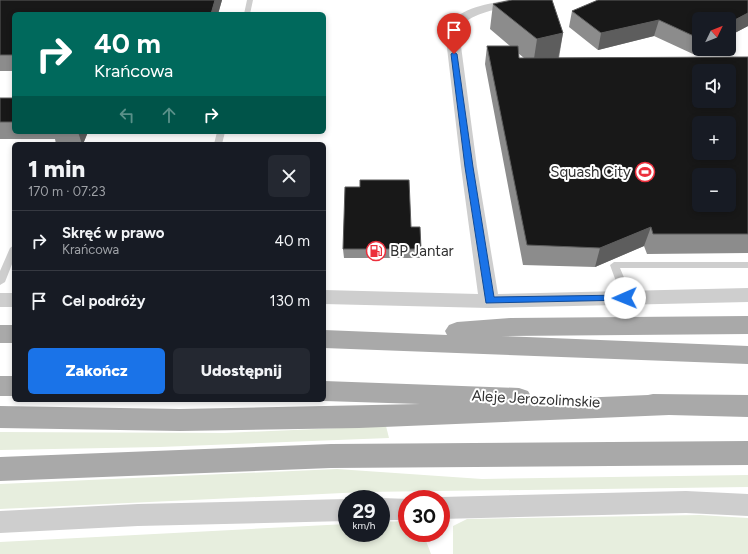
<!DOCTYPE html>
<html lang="pl">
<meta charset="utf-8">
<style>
:root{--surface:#171b24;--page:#242831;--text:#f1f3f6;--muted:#9ea1a6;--line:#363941;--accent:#1a73e8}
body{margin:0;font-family:Figtree,sans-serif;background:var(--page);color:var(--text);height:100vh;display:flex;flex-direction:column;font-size:15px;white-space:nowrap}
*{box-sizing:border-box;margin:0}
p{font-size:13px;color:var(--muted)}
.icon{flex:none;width:22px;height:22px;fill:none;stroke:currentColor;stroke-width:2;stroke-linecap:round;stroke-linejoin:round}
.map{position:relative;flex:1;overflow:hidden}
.details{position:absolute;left:12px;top:142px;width:314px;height:260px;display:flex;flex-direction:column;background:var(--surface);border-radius:6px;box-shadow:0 2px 6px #0003}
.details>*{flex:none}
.hud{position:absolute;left:12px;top:12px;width:314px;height:122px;border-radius:6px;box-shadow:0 2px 6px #0003;background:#00695c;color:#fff;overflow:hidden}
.needle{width:26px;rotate:47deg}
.buttons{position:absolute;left:692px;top:12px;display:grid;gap:8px}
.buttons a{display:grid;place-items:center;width:44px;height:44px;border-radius:6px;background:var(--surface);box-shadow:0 2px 6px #0003;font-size:20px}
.speed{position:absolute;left:338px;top:490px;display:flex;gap:8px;font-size:20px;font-weight:700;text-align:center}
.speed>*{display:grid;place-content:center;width:52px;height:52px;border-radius:50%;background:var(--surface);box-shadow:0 2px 6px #0003;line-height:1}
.speed small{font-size:10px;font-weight:400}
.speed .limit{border:6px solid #d22;background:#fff;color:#111}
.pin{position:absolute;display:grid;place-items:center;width:34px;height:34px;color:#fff;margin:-41px -17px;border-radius:50% 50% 50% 0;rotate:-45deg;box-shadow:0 0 4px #0007}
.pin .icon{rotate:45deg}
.me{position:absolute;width:44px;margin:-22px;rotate:269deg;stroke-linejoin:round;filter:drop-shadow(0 0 3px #0008)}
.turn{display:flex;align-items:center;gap:14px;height:84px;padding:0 16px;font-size:18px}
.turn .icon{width:52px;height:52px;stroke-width:2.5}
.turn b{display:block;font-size:28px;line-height:34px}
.lanes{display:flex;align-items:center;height:38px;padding:0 16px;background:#0003;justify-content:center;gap:20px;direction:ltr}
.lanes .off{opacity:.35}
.round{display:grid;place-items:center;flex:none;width:42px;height:42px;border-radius:6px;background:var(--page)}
.summary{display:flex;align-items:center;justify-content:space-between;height:68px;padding:0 16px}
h1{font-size:24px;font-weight:800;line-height:30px}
.button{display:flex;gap:8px;margin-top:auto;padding:8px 16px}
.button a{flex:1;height:46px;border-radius:6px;background:var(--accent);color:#fff;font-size:16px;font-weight:800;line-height:46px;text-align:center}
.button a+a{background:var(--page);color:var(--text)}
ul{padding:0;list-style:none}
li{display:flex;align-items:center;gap:12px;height:60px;padding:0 16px;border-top:1px solid var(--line)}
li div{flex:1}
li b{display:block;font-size:15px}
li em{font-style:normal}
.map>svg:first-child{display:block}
.green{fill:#e7eede}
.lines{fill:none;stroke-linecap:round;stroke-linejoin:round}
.lane{fill:#cecece;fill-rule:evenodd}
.street{fill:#cecece;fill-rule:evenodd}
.primary{fill:#a9a9a9;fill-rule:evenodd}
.wall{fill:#8c8c8c;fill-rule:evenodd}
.shaded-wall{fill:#5d5d5d}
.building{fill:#181818;stroke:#5d5d5d;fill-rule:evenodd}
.route{fill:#1a73e8;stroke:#114b97}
.labels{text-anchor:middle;stroke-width:4;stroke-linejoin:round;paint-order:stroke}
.poi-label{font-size:15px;fill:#313131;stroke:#fff;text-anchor:end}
.street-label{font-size:15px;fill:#313131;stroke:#fff}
</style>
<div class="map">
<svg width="748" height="554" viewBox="0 0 748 554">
<rect width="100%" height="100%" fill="#fff"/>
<path class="green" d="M 386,426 L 389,438 L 160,447 L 0,450 L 0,432 L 224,433 Z
M 337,469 L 482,479 L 748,475 L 748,487 L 364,492 L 0,509 L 0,484 Z
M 700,515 L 748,518 L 748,554 L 453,554 L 453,526 L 467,519 Z
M 407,521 L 407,533 L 423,533 L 431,554 L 0,554 L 0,542 L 347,524 L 347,533 L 381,533 L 381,522 Z"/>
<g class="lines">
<path class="lane" d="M 247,0 L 253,0 L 250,14 L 244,14 Z
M 217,132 L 225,132 L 222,144 L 214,144 Z
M 14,245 L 14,259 L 5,282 L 0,285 L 0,271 L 10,248 Z
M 614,262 L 748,262 L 748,268 L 620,268 L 628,287 L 630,298 L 625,301 L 620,298 L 618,287 L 610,265 Z"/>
<path class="street" d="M 507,0 L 531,0 L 529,3 C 509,8 467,10 459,31 L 477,167 L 498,294 L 748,288 L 748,302 L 489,308 L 324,304 L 324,290 L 478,294 L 461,167 L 445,31 C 456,8 484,5 507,0 Z
M 0,293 L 14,293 L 14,307 L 0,307 Z
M 686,491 L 748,494 L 748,516 L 686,513 L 441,519 L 441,499 L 435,499 L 441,497 Z
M 381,498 L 410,499 L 407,499 L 407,520 L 381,520 L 381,499 L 378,499 Z
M 347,499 L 347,521 L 138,526 L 0,533 L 0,511 L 138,504 Z"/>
<path class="primary" d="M 748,316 L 748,334 L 501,336 L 748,346 L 748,364 L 324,348 L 324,330 L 447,335 L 445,331 L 449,325 L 457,322 L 510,318 Z
M 0,325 L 14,325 L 14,343 L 0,343 Z
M 0,376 L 14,376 L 14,396 L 0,396 Z
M 324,381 L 519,388 L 528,391 L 532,398 L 531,400 L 648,395 L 653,394 L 748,395 L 748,417 L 669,415 L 359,428 L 180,431 L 0,428 L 0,406 L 180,409 L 420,404 L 324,401 L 321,400 L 324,400 Z
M 748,441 L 748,465 L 331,468 L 0,481 L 0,457 L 331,444 Z"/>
</g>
<path class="wall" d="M 0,0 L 222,0 L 218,14 L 14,14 L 14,71 L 0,71 Z
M 748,0 L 748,26 L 729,36 L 699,49 L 704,49 L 693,54 L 654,36 L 598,50 L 569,27 L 572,11 Z
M 493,4 L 563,33 L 559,58 L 748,57 L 748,253 L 647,254 L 644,246 L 595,267 L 523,265 L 485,64 L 487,46 L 510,46 L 490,29 ZM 518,53 L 524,58 L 519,58 Z
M 0,98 L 14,98 L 14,132 L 107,132 L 88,132 L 83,144 L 56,144 L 55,139 L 0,139 Z
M 411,227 L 421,249 L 420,258 L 344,258 L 343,249 Z"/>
<path class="shaded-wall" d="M 215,0 L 222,0 L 218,14 L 211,14 Z
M 748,13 L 748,26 L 729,36 L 729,23 Z
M 659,20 L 654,36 L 598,50 L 601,33 Z
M 563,33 L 558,59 L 533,65 L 537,39 Z
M 698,38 L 699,38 L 699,49 L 704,49 L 693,54 Z
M 78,132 L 88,132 L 83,144 L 82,144 Z
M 651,227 L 644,246 L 595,267 L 600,248 Z"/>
<path class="building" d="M 0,0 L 215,0 L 211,14 L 14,14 L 14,55 L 0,55 Z
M 512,0 L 552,0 L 563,33 L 537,39 L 493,4 Z
M 598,0 L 748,0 L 748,13 L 729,23 L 729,19 L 699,19 L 699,38 L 698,38 L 659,20 L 601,33 L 572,11 Z
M 487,46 L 518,46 L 519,58 L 748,57 L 748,234 L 653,234 L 651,227 L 600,248 L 527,245 ZM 699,71 L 729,71 L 729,101 L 699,101 ZM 699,123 L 729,123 L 729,153 L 699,153 ZM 699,175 L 729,175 L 729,205 L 699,205 Z
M 0,98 L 14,98 L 14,122 L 0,122 Z
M 360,180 L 409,180 L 411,227 L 420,227 L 421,249 L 343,249 L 345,187 L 360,187 Z"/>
<path class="route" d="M 454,52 L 457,54 L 473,167 L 494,297 L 625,295 L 629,296 L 630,298 L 629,300 L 486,303 L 465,167 L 451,54 Z"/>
<defs>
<g id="stadium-ring" transform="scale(1)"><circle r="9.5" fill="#fff" stroke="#ec2f3c" stroke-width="1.5"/><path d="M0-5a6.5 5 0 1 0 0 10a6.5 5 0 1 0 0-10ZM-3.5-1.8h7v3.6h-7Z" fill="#ec2f3c"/></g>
<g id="fuel-ring" transform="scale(1)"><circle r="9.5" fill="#fff" stroke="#ec2f3c" stroke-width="1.5"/><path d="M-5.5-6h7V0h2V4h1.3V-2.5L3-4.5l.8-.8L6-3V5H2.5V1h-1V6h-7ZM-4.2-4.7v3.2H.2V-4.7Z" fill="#ec2f3c"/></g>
</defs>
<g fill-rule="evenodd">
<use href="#stadium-ring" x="645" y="172"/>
<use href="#fuel-ring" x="376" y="251"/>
</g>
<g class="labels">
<g class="poi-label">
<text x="631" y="177">Squash City</text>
<text x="390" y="256" text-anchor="start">BP Jantar</text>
</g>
<g class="street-label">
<text transform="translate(536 399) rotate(3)" y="5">Aleje Jerozolimskie</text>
</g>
</g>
</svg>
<div class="buttons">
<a><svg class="needle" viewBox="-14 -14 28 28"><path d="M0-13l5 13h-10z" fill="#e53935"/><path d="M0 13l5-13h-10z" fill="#9ea1a6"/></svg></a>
<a><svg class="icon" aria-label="sound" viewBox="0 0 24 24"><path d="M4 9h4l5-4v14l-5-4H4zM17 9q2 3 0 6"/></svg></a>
<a>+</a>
<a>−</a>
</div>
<div class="speed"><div>29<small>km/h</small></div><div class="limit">30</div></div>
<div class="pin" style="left:454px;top:54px;background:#d93025"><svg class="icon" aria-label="arrive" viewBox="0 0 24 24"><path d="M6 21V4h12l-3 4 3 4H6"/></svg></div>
<svg class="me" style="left:625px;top:298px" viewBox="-20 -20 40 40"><circle r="19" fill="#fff"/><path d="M0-13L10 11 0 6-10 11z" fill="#1a73e8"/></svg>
<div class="hud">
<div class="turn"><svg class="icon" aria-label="right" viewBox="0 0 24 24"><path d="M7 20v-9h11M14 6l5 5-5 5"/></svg><div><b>40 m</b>Krańcowa</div></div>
<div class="lanes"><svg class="icon off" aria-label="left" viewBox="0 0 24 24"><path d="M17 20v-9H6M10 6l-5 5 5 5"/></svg><svg class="icon off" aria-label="ahead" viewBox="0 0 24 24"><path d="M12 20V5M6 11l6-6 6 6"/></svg><svg class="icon" aria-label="right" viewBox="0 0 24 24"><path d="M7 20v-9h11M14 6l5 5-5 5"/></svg></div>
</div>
<section class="details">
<div class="summary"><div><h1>1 min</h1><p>170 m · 07:23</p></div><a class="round"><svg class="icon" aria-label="close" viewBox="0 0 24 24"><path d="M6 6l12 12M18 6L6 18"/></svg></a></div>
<ul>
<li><svg class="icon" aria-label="right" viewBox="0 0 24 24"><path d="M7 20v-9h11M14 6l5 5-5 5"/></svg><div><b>Skręć w prawo</b><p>Krańcowa</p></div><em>40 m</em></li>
<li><svg class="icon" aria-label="arrive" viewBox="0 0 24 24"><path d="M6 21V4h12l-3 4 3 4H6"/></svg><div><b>Cel podróży</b></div><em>130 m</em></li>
</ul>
<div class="button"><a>Zakończ</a><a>Udostępnij</a></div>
</section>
</div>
